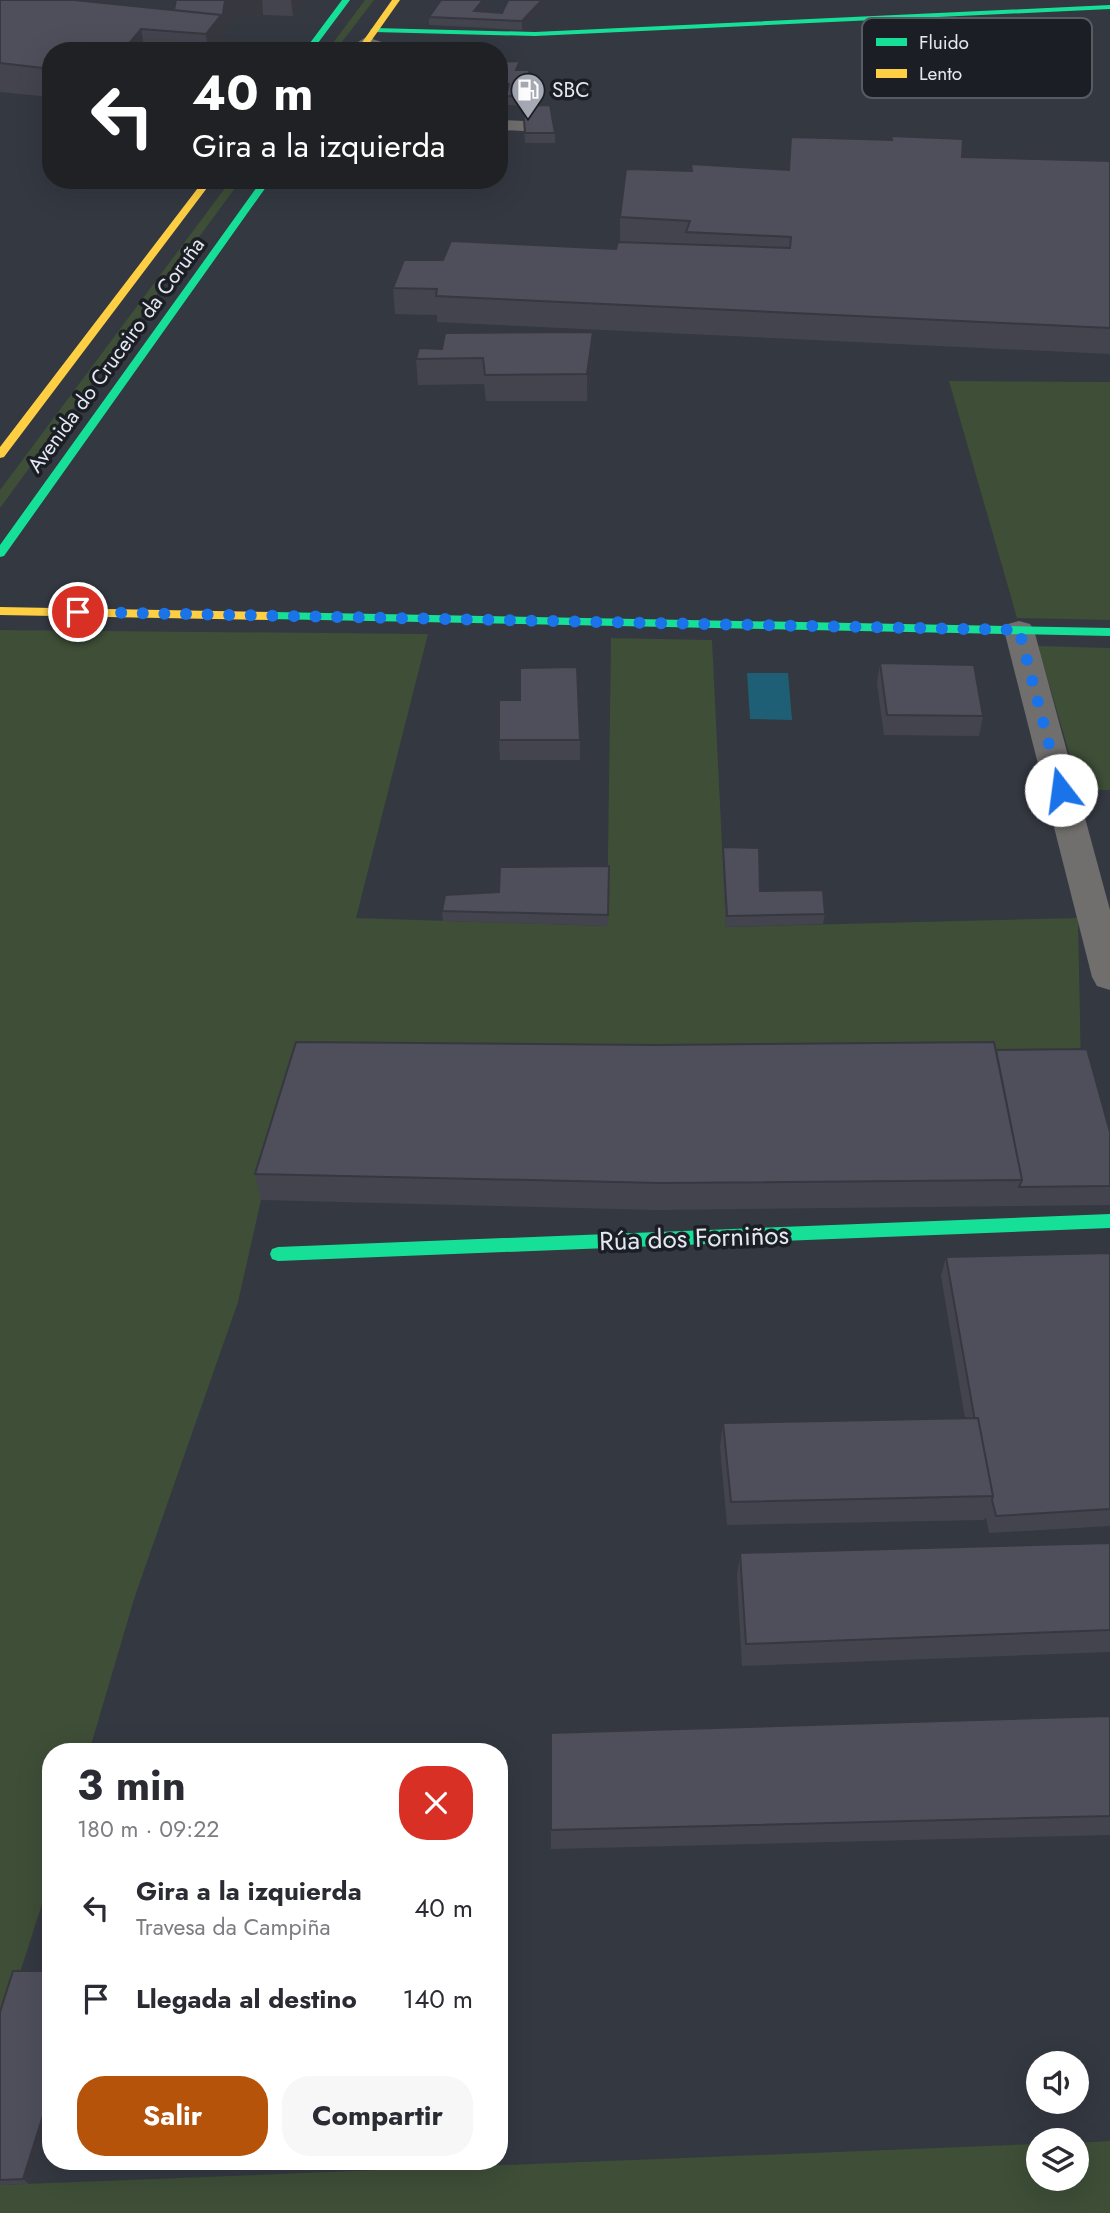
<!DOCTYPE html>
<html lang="es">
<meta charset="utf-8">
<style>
:root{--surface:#fff;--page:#f7f7f7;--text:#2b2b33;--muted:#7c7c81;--accent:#b45309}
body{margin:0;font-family:Jost,sans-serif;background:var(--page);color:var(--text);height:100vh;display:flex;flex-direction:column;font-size:26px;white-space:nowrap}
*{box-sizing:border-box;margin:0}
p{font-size:23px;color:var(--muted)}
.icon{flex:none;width:38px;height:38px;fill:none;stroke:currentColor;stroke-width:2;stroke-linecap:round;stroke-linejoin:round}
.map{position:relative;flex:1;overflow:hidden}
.sheet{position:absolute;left:42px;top:1743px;width:466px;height:427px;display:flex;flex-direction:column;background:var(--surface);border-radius:28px;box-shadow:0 7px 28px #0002}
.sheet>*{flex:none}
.top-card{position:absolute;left:42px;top:42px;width:466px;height:147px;border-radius:28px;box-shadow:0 7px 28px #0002;background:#202124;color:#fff;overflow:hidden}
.controls{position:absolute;left:1026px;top:2051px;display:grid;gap:14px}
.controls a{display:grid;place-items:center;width:63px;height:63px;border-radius:50%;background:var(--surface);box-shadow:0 7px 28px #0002;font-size:35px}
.pin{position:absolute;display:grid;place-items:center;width:60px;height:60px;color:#fff;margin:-30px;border:4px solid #fff;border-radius:50%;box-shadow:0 2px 7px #0007}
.me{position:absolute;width:77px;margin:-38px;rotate:345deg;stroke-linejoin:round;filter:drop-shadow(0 0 5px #0008)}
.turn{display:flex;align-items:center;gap:24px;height:147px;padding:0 35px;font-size:32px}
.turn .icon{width:91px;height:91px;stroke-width:2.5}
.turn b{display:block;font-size:49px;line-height:60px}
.round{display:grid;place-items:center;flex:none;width:74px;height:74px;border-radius:28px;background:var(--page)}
.headline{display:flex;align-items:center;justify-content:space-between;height:119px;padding:0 35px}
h1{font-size:42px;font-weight:700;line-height:52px}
.action{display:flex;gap:14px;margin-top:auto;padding:14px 35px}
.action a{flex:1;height:80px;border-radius:28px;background:var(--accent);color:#fff;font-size:28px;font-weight:700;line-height:80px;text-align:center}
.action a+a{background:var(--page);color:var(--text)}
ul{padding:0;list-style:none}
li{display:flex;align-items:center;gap:21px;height:91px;padding:0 35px}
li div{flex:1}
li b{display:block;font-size:26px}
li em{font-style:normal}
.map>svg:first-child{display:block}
.green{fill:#3e4e37}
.water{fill:#1e5f76}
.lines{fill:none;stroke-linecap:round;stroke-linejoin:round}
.lane{fill:#706f6e;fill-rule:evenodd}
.street{fill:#706f6e;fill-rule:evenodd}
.fast{fill:#16e098;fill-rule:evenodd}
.slow{fill:#ffcf43;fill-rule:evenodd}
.wall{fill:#44444f}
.shaded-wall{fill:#373740}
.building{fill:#4f4f5c;stroke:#373740;stroke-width:2}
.route{stroke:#1a73e8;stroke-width:12;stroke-dasharray:0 21.6}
.labels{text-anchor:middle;stroke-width:7;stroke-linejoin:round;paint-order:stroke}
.far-poi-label{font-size:21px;fill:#e3e8f2;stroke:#1b1f25;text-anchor:start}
.far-street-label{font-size:21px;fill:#e3e8f2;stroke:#1b1f25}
.street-label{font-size:26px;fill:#e3e8f2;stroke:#1b1f25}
.key{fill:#1b1f25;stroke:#575b62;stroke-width:2}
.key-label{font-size:19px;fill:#e3e8f2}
</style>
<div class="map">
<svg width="1110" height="2213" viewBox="0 0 1110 2213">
<rect width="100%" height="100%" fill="#343841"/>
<path class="green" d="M 365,0 L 374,0 L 335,51 L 327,51 Z
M 231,180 L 241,180 L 0,508 L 0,490 Z
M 949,381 L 1110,382 L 1110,620 L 1017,618 Z
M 0,630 L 428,634 L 356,918 L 607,926 L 611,638 L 712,640 L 726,927 L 1078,918 L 1081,1069 L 300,1070 L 261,1200 L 238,1302 L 135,1596 L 89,1752 L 51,1752 L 51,1876 L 0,2035 Z
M 1038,646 L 1110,648 L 1110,790 L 1080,790 Z
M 1110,2141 L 1110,2213 L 0,2213 L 0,2185 L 1038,2144 L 1038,2179 L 1076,2179 L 1076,2143 Z"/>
<path class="water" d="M 747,673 L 788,673 L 792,720 L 750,719 Z"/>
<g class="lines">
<path class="lane" d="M 366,37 L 401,48 L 403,51 C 387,51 370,52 358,42 Z
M 499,120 L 524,121 L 532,126 L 524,131 L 499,130 Z"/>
<path class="street" d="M 1019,621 L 1030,624 L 1034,630 L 1110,910 L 1110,990 L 1097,986 L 1092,977 L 1004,630 L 1008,624 Z"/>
<path class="fast" d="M 342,0 L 350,0 L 312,51 L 304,51 Z
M 1110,5 L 1110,9 L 535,36 L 374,32 L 370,30 L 374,28 L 535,32 Z
M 262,180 L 271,180 L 4,556 L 0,557 L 0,545 Z
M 273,612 L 1110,628 L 1110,636 L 269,619 L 269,613 Z
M 1110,1214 L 1110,1228 L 278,1261 L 272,1259 L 270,1254 L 272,1249 L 278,1247 Z"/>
<path class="slow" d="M 392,0 L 400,0 L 364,51 L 356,51 Z
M 204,180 L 213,180 L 4,457 L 0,458 L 0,447 Z
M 0,607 L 273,612 L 279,616 L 273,620 L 0,615 Z"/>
</g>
<path class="wall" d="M 0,0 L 174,10 L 176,0 L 308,0 L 293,16 L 263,15 L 229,19 L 225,43 L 219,51 L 51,51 L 51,97 L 0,92 Z
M 489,0 L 481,11 L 502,13 L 508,0 L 551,0 L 522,30 L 429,25 L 429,17 Z
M 499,62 L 520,70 L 529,70 L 531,105 L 555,133 L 555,143 L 525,143 L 523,106 L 506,105 L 506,93 L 499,94 Z
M 891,136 L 962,157 L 1110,161 L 1110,354 L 437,322 L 437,315 L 395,314 L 393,288 L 443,260 L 616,249 L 620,242 L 620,217 L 691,171 L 691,164 L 788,170 L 791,137 L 891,140 Z
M 593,332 L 592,358 L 587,401 L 486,401 L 484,384 L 418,385 L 416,359 L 442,349 Z
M 880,663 L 983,716 L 979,736 L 884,735 L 877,683 Z
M 520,700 L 580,740 L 580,760 L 500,760 L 499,740 Z
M 723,847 L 760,891 L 825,914 L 823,924 L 726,927 L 722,858 Z
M 609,866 L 608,926 L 443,921 L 442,911 L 499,892 Z
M 996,1050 L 1110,1132 L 1110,1205 L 658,1210 L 261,1200 L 255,1174 Z
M 1110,1253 L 1110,1526 L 989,1533 L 986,1517 L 984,1520 L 727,1525 L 720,1447 L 723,1423 L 965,1418 L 941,1276 L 946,1257 Z
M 1110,1543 L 1110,1652 L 742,1666 L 737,1576 L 740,1553 Z
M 1110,1716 L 1110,1835 L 551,1849 L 551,1830 Z
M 51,1971 L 51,2111 L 29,2184 L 0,2185 L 0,2012 Z"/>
<path class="shaded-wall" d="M 225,0 L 262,0 L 263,15 L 229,19 L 225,43 L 219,51 L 208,51 L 206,34 Z
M 291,0 L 308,0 L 293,16 Z
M 483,0 L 489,0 L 475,20 L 474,11 Z
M 542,0 L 551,0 L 522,30 L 522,21 Z
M 141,29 L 145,51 L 123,51 Z
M 593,332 L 592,358 L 587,401 L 587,374 Z
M 51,2090 L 51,2111 L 29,2184 L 23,2179 Z"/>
<path class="building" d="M 0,0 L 74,0 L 221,15 L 206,34 L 141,29 L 123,51 L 51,51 L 51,69 L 0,63 Z
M 176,0 L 225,0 L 222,20 L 221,15 L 174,10 Z
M 441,0 L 483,0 L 474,11 L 502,13 L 508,0 L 542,0 L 522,21 L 429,17 Z
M 520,61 L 516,70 L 529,70 L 530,97 L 506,96 L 509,84 L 499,84 L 499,62 Z
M 550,105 L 555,133 L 525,133 L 523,106 Z
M 891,136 L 963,139 L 962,157 L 1110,161 L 1110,328 L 436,296 L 437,289 L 393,288 L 404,260 L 443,260 L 451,241 L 616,249 L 618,242 L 790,248 L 791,237 L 686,232 L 690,221 L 620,217 L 626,169 L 692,171 L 691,164 L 789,170 L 791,137 L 892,140 Z
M 593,332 L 587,374 L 485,375 L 483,358 L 416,359 L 419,348 L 442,349 L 445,333 Z
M 880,663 L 974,665 L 983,716 L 887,715 Z
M 577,667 L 580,740 L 499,740 L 499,700 L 520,700 L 520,668 Z
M 723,847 L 759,848 L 760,891 L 823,890 L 825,914 L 727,916 Z
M 609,866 L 608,915 L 442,911 L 445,895 L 499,892 L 500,867 Z
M 296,1042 L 656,1045 L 994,1042 L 1022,1180 L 660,1183 L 255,1174 Z
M 1087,1049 L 1110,1132 L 1110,1186 L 1019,1187 L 1022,1180 L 996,1050 Z
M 1110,1253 L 1110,1509 L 996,1516 L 992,1500 L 993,1496 L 978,1418 L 974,1418 L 974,1415 L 946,1257 Z
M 978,1418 L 993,1496 L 731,1502 L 723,1423 Z
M 1110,1543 L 1110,1630 L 746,1644 L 740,1553 Z
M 1110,1716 L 1110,1816 L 551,1830 L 551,1733 Z
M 13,1971 L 51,1971 L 51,2090 L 23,2179 L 0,2180 L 0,2012 Z"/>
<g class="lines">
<path class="route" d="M 78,612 L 1019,630 L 1061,790"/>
</g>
<defs>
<g id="fuel-pin" transform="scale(1.75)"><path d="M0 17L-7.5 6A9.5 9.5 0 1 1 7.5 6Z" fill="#a6aab4" stroke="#1b1f25"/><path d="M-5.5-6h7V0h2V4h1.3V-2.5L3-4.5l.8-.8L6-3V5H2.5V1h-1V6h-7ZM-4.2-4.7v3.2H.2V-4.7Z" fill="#fff"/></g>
</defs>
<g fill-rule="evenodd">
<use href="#fuel-pin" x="528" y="90"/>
</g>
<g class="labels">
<g class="far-poi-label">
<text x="552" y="97">SBC</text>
</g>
<g class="far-street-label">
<text transform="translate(116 355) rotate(-54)" y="7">Avenida do Cruceiro da Coruña</text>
</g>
<g class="street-label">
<text transform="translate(694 1238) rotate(-2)" y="9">Rúa dos Forniños</text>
</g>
</g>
<rect x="862" y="18" width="230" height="80" rx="10" class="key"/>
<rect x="876" y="38" width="31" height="8" fill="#16e098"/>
<rect x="876" y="69" width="31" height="9" fill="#ffcf43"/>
<g class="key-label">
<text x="919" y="49">Fluido</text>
<text x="919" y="80">Lento</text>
</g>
</svg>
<div class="controls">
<a><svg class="icon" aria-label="sound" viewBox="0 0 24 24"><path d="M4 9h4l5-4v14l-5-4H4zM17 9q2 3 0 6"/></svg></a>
<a><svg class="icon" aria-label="layers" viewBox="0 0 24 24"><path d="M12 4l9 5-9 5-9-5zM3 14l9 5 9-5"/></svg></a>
</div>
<div class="pin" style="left:78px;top:612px;background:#d93025"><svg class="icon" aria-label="arrive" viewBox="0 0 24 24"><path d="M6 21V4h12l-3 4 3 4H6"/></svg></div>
<svg class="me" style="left:1061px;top:790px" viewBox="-20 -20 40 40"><circle r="19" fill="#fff"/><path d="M0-13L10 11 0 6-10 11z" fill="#1a73e8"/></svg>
<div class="top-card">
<div class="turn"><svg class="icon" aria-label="left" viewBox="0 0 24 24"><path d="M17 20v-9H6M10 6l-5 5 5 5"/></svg><div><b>40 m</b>Gira a la izquierda</div></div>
</div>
<section class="sheet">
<div class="headline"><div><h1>3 min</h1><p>180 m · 09:22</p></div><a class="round" style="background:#d93025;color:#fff"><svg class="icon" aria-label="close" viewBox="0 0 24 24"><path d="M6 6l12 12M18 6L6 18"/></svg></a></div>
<ul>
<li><svg class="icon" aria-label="left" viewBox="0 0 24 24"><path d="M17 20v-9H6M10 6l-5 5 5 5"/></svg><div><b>Gira a la izquierda</b><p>Travesa da Campiña</p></div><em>40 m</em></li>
<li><svg class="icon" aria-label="arrive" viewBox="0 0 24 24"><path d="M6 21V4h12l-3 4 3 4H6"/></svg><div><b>Llegada al destino</b></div><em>140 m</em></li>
</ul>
<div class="action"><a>Salir</a><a>Compartir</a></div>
</section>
</div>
